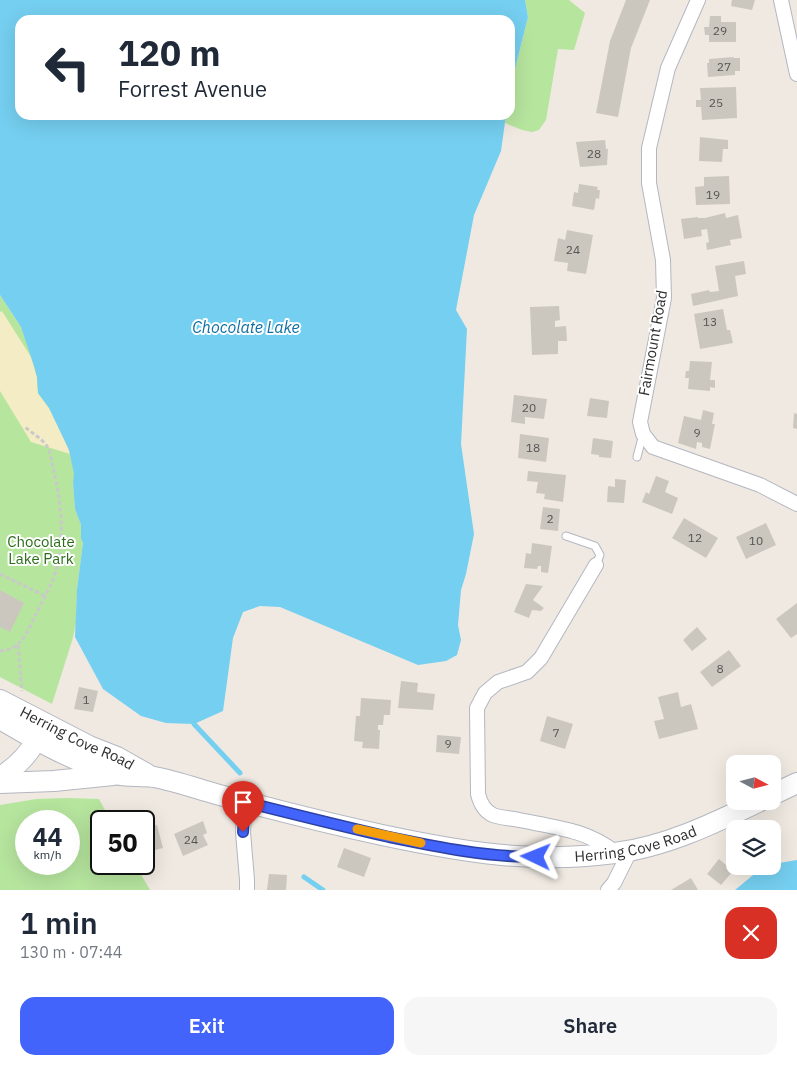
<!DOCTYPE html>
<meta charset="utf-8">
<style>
:root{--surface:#fff;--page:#f6f6f7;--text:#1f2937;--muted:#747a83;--accent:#4264fb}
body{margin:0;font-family:"IBM Plex Sans",sans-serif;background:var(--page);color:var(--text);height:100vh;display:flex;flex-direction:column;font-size:19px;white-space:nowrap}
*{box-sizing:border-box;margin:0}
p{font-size:16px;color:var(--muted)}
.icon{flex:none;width:28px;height:28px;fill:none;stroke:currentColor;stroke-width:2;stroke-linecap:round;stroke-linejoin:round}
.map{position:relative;height:890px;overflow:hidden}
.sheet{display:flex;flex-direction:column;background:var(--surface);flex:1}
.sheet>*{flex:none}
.hud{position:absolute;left:15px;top:15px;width:500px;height:105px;border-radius:15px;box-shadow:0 5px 20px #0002;background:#fff;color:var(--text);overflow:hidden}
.needle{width:32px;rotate:97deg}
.tools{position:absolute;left:726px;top:755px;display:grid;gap:10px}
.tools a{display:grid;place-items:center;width:55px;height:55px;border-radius:10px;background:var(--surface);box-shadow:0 5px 20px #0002;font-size:25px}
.speed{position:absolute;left:15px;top:810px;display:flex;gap:10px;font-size:25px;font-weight:700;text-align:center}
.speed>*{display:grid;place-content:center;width:65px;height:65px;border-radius:50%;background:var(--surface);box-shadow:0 5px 20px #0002;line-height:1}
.speed small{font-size:12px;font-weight:400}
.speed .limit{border:2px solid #111;border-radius:8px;background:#fff;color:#111}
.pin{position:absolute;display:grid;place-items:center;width:42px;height:42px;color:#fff;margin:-51px -21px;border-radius:50% 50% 50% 0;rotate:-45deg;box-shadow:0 0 5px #0007}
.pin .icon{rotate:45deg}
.me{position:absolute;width:55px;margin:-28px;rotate:272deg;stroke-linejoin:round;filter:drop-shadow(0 0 4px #0008)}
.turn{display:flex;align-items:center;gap:18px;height:105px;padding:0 20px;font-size:22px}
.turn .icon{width:65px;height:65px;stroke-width:2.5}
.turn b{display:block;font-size:35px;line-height:42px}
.round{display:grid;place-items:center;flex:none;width:52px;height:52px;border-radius:15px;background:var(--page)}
.head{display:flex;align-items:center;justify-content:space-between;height:85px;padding:0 20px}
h1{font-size:30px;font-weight:600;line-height:38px}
.button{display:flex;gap:10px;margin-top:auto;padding:10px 20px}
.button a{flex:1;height:58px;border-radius:15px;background:var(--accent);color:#fff;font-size:20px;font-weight:600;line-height:58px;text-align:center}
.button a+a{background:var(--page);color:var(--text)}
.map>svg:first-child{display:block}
.green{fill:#b6e59e;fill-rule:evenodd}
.sand{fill:#f3ecc5}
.water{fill:#75cff0}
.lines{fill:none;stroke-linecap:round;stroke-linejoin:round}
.stream{stroke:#75cff0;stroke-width:5}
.building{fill:#cbc7bf}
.service-casing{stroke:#b4b7c1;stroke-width:9}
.minor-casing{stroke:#b4b7c1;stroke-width:16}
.secondary-casing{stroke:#b4b7c1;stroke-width:22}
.path{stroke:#c9c9c9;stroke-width:3;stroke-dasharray:4 2.5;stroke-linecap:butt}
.service{stroke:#fff;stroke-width:7}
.minor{stroke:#fff;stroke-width:14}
.secondary{stroke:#fff;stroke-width:20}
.route-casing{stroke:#2b41a3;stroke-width:12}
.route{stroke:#4264fb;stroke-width:9}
.slow{stroke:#f59e0b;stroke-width:9}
.labels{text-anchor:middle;stroke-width:4;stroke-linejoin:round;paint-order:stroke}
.number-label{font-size:12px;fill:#555452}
.street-label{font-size:15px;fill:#2e2e2e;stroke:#fff}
.park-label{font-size:15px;fill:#2c6e1b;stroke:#fff}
.water-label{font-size:16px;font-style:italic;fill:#0d6fa3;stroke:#fff}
</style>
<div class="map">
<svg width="797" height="890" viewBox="0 0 797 890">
<rect width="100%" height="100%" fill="#efe9e1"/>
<path class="green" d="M 525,0 L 569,0 L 585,13 L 574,50 L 558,49 L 546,120 L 539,130 L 532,132 L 522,130 L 505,123 L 506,115 L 510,115 L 510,89 L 528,17 Z
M 0,295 L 21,327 L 52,416 L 69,450 L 75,474 L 73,482 L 75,509 L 81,525 L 81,539 L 83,543 L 77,589 L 76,624 L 72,641 L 52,704 L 0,677 Z
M 66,798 L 99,799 L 111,821 L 101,821 L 101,864 L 135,864 L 150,890 L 0,890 L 0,805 L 36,799 ZM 69,821 L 69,864 L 26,864 L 26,821 Z"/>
<path class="sand" d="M 2,311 L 31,357 L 37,377 L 38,393 L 49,408 L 61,429 L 61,433 L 64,437 L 70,454 L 31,442 L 0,391 L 0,312 Z"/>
<path class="water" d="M 0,0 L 525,0 L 528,17 L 510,89 L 510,20 L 20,20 L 20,115 L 506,115 L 501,151 L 474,215 L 456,310 L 467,329 L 461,444 L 474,534 L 466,574 L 461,590 L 458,625 L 461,640 L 457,655 L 446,661 L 418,665 L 280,607 L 260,606 L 243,612 L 233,638 L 223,711 L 194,724 L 166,723 L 141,716 L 103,689 L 75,637 L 77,589 L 83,543 L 81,539 L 81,525 L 75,509 L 73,482 L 74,474 L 69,450 L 49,408 L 38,393 L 37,377 L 34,366 L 21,327 L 0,295 Z
M 797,860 L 797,890 L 735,890 L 764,866 L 772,866 L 773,864 Z"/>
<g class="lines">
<path class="stream" d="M 194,724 L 240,773
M 304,877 L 323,890"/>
</g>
<path class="building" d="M 626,0 L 650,0 L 631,48 L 618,117 L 596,113 L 610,41 Z
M 732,0 L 755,0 L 752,10 L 731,6 Z
M 710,16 L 721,16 L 721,22 L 736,22 L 736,42 L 709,42 L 709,35 L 705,35 L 704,27 L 709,27 Z
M 733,57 L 734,58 L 740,58 L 740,71 L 735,71 L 735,75 L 708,77 L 707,63 L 709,63 L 709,59 Z
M 736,87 L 737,118 L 702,120 L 701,107 L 696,107 L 696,100 L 701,100 L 700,88 Z
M 700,137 L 728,140 L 728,149 L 723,149 L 722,162 L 699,161 Z
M 605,140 L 606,149 L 608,149 L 607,165 L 580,167 L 576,142 Z
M 729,176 L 730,204 L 696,205 L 695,187 L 704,186 L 704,177 Z
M 579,184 L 598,187 L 597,190 L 600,190 L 599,199 L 596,198 L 594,210 L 572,206 L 574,192 L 578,193 Z
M 725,213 L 726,218 L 738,215 L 742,238 L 730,240 L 731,245 L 707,250 L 706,243 L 709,242 L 707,229 L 701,230 L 702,236 L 684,239 L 681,219 L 698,217 L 698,218 L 705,218 Z
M 567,230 L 593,235 L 586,274 L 567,271 L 568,263 L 554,261 L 558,238 L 565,240 Z
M 744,261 L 746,274 L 735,276 L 738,296 L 693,306 L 691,294 L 709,290 L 710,292 L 719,291 L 715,266 Z
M 559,306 L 560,320 L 555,321 L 555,327 L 566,326 L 567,341 L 558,341 L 558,354 L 532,355 L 530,307 Z
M 723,309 L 727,330 L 730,330 L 733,343 L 700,349 L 694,314 Z
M 690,361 L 712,362 L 710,380 L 715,380 L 715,388 L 710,387 L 710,391 L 688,389 L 689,378 L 685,378 L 686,371 L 689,371 Z
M 514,395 L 547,399 L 544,419 L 525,417 L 525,424 L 511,422 Z
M 590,398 L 609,401 L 607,418 L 587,416 Z
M 703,410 L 714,413 L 712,424 L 715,424 L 710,449 L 702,447 L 702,443 L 697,442 L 696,449 L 678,443 L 684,416 L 701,420 Z
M 794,413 L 797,414 L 797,429 L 793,428 Z
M 520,434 L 549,438 L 546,462 L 518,458 Z
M 593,438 L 613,441 L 611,458 L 599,457 L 599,455 L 591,454 Z
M 528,471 L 566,475 L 563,502 L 544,499 L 545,494 L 536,493 L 538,482 L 527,481 Z
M 656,476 L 669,481 L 665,492 L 678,498 L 672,514 L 642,502 L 646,492 L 649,494 Z
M 615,479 L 626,480 L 624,503 L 607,502 L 608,486 L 615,487 Z
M 543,507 L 560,509 L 558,531 L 540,529 Z
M 684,518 L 718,538 L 706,558 L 672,538 Z
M 766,523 L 776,545 L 746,559 L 736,537 Z
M 532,543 L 552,546 L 548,573 L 541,572 L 541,566 L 538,566 L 537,569 L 524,568 L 526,553 L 531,554 Z
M 526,584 L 543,586 L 533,600 L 544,608 L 541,611 L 532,610 L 529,618 L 514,612 Z
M 0,590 L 24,603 L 10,632 L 0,627 Z
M 797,603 L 797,634 L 791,638 L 776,619 Z
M 697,627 L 707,639 L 692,651 L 683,640 Z
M 729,650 L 741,666 L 712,687 L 700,672 Z
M 401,681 L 418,683 L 417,692 L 435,694 L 433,710 L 398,708 Z
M 79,687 L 98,691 L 93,712 L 74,709 Z
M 678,692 L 681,707 L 691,704 L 698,729 L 659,739 L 654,721 L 664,719 L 658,697 Z
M 361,698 L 391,700 L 390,715 L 384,715 L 383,725 L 378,725 L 378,730 L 380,730 L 379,749 L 362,748 L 363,742 L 354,741 L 356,716 L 360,716 Z
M 547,716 L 573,724 L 565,749 L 540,741 Z
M 437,735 L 461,737 L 459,754 L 436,752 Z
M 203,821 L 207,833 L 203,835 L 208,845 L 183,856 L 174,834 Z
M 157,825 L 163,848 L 144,853 L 144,828 Z
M 344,848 L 371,858 L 364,877 L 337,867 Z
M 719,859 L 733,871 L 721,885 L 707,874 Z
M 269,874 L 287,875 L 286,890 L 267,890 Z
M 691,878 L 698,890 L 671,890 Z"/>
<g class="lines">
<g class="service-casing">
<path id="service" d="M 637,457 L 643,434
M 566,536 L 595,546 L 600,555 L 596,565"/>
</g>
<g class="minor-casing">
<path id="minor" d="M 698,0 L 668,68 L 649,148 L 649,183 L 663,260 L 664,298 L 640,422 L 643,434 L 653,447 L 760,485 L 797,504
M 781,0 L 797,74
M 596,565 L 541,658 L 527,672 L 498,682 L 485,693 L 477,708 L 478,794 C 480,802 484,811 493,815 C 500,818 511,818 519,820 C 554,827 588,830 616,853
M 245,802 L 243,832 L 247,880 L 247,890
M 608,890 L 614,883 L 630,851"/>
</g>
<g class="secondary-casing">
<g id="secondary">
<path id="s1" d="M 0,700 L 89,746 L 117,757 L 147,774"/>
<path id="s2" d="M 0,719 C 37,741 73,761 115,774 C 127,777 141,775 154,777 C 175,781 195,788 216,794 C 271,809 326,823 382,835 C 462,852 532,864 615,853 C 665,847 715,823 760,801"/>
<path d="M 0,777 C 20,765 31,751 42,730"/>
<path d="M 0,783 L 54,781 L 113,775"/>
<path d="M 772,795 L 797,783"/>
</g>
</g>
<path class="path" d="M 0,574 L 45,596
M 18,645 L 22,691
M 0,651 C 21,650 27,632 35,616 C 42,602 50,588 55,574 C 66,541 61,500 53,467 C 51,461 51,453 48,448 C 44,440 32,433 25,427"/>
<use href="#service" class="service"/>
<use href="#minor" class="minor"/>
<use href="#secondary" class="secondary"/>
</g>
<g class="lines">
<g class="route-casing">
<path id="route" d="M 243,832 L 245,802 C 293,814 341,826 389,837 C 438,847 486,857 536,857"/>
</g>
<use href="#route" class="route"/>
<path class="slow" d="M 357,829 L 421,843"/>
</g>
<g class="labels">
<g class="number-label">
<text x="720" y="35">29</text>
<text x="724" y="71">27</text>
<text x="716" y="107">25</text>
<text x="594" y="158">28</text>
<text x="713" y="199">19</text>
<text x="573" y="254">24</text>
<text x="710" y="326">13</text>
<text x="529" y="412">20</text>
<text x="697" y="437">9</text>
<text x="533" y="452">18</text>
<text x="550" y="523">2</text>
<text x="695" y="542">12</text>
<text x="756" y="545">10</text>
<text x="720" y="673">8</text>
<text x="86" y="704">1</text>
<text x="556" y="737">7</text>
<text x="448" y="748">9</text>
<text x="191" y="844">24</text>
</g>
<g class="street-label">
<text transform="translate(653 343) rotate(-80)" y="5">Fairmount Road</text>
<text dy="5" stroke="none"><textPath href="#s1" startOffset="86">Herring Cove Road</textPath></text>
<text dy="5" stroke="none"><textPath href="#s2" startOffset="659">Herring Cove Road</textPath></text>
</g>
<g class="park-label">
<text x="41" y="547">Chocolate<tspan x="41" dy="17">Lake Park</tspan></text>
</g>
<g class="water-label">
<text x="246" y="333">Chocolate Lake</text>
</g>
</g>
</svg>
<div class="tools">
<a><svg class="needle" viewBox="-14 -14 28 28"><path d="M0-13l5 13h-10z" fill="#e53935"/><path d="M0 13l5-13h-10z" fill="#747a83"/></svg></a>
<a><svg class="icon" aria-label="layers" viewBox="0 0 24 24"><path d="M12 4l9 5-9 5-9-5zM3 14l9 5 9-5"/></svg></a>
</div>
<div class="speed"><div>44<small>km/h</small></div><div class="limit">50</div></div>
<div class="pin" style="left:243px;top:832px;background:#d93025"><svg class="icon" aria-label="arrive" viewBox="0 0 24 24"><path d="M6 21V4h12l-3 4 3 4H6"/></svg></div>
<svg class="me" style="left:536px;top:857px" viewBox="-20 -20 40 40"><path d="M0-17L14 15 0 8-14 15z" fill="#4264fb" stroke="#fff" stroke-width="4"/></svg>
<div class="hud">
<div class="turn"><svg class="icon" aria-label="left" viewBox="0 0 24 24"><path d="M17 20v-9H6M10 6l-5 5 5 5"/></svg><div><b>120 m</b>Forrest Avenue</div></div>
</div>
</div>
<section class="sheet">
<div class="head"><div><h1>1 min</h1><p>130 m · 07:44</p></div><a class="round" style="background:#d93025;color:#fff"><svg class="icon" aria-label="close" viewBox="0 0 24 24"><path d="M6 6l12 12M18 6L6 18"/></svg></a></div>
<div class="button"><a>Exit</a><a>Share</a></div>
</section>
